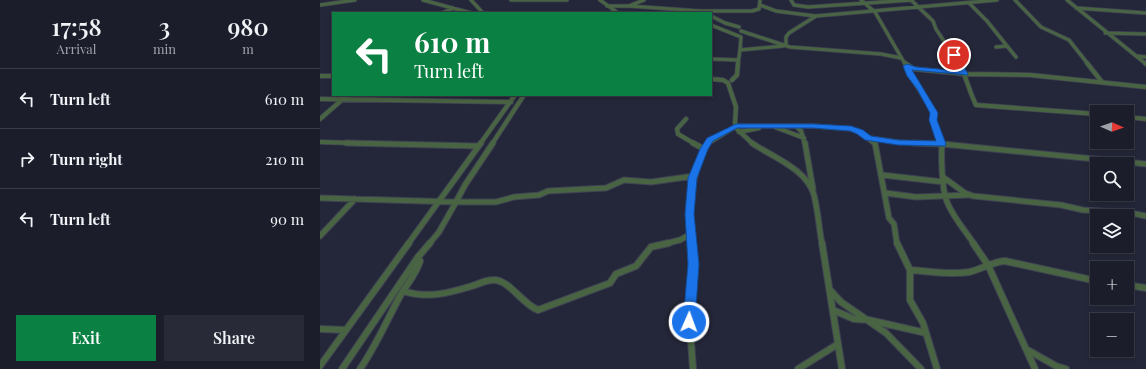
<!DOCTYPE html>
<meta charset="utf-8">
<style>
:root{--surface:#1b1d2b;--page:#282a37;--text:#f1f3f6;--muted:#a0a2a9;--line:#393b47;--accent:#0b8043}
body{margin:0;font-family:"Playfair Display",serif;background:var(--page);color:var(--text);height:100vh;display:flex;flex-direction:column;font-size:15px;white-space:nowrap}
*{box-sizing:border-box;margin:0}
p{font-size:13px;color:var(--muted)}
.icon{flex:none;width:22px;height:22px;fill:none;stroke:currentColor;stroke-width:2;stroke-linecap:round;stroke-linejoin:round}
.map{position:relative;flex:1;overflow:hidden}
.sheet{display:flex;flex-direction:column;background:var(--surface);width:320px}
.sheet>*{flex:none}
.guide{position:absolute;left:12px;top:12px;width:380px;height:84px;border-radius:0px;box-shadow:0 2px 6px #0003,0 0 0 1px var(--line);background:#0b8043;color:#fff;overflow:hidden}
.needle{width:26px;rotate:92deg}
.tools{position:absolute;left:770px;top:105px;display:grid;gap:8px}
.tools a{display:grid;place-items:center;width:44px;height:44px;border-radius:0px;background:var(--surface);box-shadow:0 2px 6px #0003,0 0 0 1px var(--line);font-size:20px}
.pin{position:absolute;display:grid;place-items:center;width:34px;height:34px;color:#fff;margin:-17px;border:2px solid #fff;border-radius:50%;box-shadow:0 1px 4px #0007}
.me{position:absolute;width:44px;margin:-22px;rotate:2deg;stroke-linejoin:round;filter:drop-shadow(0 0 3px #0008)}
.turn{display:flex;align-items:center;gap:14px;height:84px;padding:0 16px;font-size:18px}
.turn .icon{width:52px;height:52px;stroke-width:2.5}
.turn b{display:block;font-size:28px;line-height:34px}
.eta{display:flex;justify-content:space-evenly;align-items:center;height:68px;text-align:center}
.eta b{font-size:24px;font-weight:600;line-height:28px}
.cta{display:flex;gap:8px;margin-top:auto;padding:8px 16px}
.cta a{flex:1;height:46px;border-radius:0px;background:var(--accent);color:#fff;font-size:16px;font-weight:600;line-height:46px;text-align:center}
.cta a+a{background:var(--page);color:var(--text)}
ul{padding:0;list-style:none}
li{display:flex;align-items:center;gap:12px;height:60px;padding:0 16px;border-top:1px solid var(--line)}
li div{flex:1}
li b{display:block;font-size:15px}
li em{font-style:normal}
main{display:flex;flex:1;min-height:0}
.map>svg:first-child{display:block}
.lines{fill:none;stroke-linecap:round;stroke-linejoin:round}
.minor-far3-casing{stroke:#3f4253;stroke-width:4.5}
.minor-far2-casing{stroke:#3f4253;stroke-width:5.5}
.minor-far1-casing{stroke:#3f4253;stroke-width:7}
.minor-casing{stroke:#3f4253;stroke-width:8}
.minor-far3{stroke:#496443;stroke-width:3}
.minor-far2{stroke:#496443;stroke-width:4}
.minor-far1{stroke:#496443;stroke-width:5}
.minor{stroke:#496443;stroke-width:6}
.route{fill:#1a73e8;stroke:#114b97}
</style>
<main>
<section class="sheet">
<div class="eta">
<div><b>17:58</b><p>Arrival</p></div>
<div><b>3</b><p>min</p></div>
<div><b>980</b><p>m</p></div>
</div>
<ul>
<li><svg class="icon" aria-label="left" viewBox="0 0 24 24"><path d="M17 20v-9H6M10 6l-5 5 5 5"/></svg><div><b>Turn left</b></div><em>610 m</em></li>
<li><svg class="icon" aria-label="right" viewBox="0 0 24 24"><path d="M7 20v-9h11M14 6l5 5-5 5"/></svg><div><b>Turn right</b></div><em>210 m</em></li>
<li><svg class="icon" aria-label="left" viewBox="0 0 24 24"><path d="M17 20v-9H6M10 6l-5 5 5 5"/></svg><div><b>Turn left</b></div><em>90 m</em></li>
</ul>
<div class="cta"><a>Exit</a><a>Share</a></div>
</section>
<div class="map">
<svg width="826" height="369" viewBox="0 0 826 369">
<rect width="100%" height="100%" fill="#242739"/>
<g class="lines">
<g class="minor-far3-casing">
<path id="minor-far3" d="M 103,0 L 151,13
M 151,0 L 163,13
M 191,0 L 247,0
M 280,0 L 298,13
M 471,0 L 474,5 L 488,7 L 592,0
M 541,0 L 555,12 L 585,64
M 591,0 L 613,21 L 616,29 L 639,64
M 695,0 L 721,27 L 749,40 L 768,64
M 747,0 L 826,64
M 649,3 L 667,21 L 687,46 L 676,47
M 0,5 L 35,0
M 440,5 L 456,11 L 495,16
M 287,6 L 309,6 L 324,0
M 309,6 L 380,11 L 432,11 L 439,9 L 440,0
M 756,8 L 826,13
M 122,13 L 133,8
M 391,16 L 405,23 L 419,27
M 391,25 L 421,37 L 420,50
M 421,31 L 470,47 L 561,54 L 581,58
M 785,33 L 826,34
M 687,46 L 696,57
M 816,56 L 826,57
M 391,59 L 418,60
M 418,64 L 420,50 L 463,46 L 466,44 L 466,37 L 469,33 L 496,16 L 677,0"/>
</g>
<g class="minor-far2-casing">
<path id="minor-far2" d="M 585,63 L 594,69 L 645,74 L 710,75 L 826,87
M 639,63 C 646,76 649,91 656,105 L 777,114
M 767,63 L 782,82
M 825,63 L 826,64
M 587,66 L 590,75 L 614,113 L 613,120 L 622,144
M 0,76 L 13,76
M 391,79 L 403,80 L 408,83 L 416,107 L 415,123 L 417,129 L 433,144
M 412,80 L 417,75 L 418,63
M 21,98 L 30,95
M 0,99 L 191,102
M 807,117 L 826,119
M 0,119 L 23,99
M 366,119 L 357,129 L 358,134 L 375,144
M 476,126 L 481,131 L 485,144
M 455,127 L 484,138
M 419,132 L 439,128
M 549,138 L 578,142 L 615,144
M 0,142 L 66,144
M 160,144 L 195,95
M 172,144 L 204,95
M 387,144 L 416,126 L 493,126 L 531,129 L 540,132 L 555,144"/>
</g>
<g class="minor-far1-casing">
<path id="minor-far1" d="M 26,143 L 158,146
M 373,143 L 384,149
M 432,143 C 452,157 487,169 494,195 C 498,211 499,228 502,244
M 485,143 L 493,189
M 555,143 L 569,218 L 574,224 L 577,244
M 593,143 L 622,144 L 622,143
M 562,175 L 624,182
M 623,177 L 645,193 L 653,196 L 741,205 L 763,210 L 811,213 L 826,216
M 565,193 L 596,197 L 648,195
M 0,198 L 136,202 L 145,185 L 173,143
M 0,236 L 35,199
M 88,244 L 161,143
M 109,244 L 119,232 L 136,202 L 176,202 L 194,197 L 219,195 L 228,191 L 286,188 L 304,180 L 331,182 L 374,176
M 344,244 L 360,240 L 371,234
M 371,244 C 369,208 370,174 388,143
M 654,244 C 645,230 631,215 626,199 C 622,187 621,157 622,144 L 826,164"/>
</g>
<g class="minor-casing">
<path id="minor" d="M 371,243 L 373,264 L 369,313 L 373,369
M 502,243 L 522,369
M 577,243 L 590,270 L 590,300 L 603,323 L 617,369
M 653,243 L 668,265 L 715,369
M 590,270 C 609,271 630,275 649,272 C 662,269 672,262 685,261 L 777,281
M 807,285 L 826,288
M 83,291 C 107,299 129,293 152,286 C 158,284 166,280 173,280 C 189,279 202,304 218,310 L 290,283 L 296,274 L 316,266 L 331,247 L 349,243
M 511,291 L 521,302 L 566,333 L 601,369
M 513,310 L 534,319 L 549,320 L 606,333
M 0,329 L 26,330
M 706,349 L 736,366 L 746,369
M 0,366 L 89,243
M 22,369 L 98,257
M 40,369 C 56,346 67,320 80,296 C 87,284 96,274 100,261 L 98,257 L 110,243
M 478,369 L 518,344"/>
</g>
<use href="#minor-far3" class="minor-far3"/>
<use href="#minor-far2" class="minor-far2"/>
<use href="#minor-far1" class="minor-far1"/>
<use href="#minor" class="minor"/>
</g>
<path class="route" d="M 632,53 L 636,53 L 648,74 L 647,75 L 592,70 L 618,113 L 617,120 L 626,144 L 625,146 L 578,145 L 545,140 L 537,134 L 530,131 L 493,128 L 417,128 L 393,141 L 388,149 L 377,178 L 374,214 L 379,264 L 375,322 L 374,325 L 369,327 L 365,325 L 363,322 L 368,264 L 365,214 L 368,178 L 380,149 L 387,138 L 416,124 L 493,124 L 531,126 L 543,130 L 551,136 L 578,140 L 616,141 L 609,120 L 610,113 L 597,89 L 587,76 L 583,66 L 587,64 L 596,67 L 640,71 L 631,55 Z"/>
</svg>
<div class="tools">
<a><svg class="needle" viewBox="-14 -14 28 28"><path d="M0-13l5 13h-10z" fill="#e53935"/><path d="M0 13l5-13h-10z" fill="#a0a2a9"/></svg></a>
<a><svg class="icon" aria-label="search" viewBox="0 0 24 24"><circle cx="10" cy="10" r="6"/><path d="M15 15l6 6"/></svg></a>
<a><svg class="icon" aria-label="layers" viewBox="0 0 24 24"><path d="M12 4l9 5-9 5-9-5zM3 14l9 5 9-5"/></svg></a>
<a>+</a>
<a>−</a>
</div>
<div class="pin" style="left:634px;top:55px;background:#d93025"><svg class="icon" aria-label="arrive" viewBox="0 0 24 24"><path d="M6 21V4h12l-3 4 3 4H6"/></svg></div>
<svg class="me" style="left:369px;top:322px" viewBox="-20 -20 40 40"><circle r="17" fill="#1a73e8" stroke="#fff" stroke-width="3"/><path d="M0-11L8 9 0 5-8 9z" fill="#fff"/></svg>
<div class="guide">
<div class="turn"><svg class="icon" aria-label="left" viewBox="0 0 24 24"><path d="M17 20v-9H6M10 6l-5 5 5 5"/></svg><div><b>610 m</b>Turn left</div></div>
</div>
</div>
</main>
